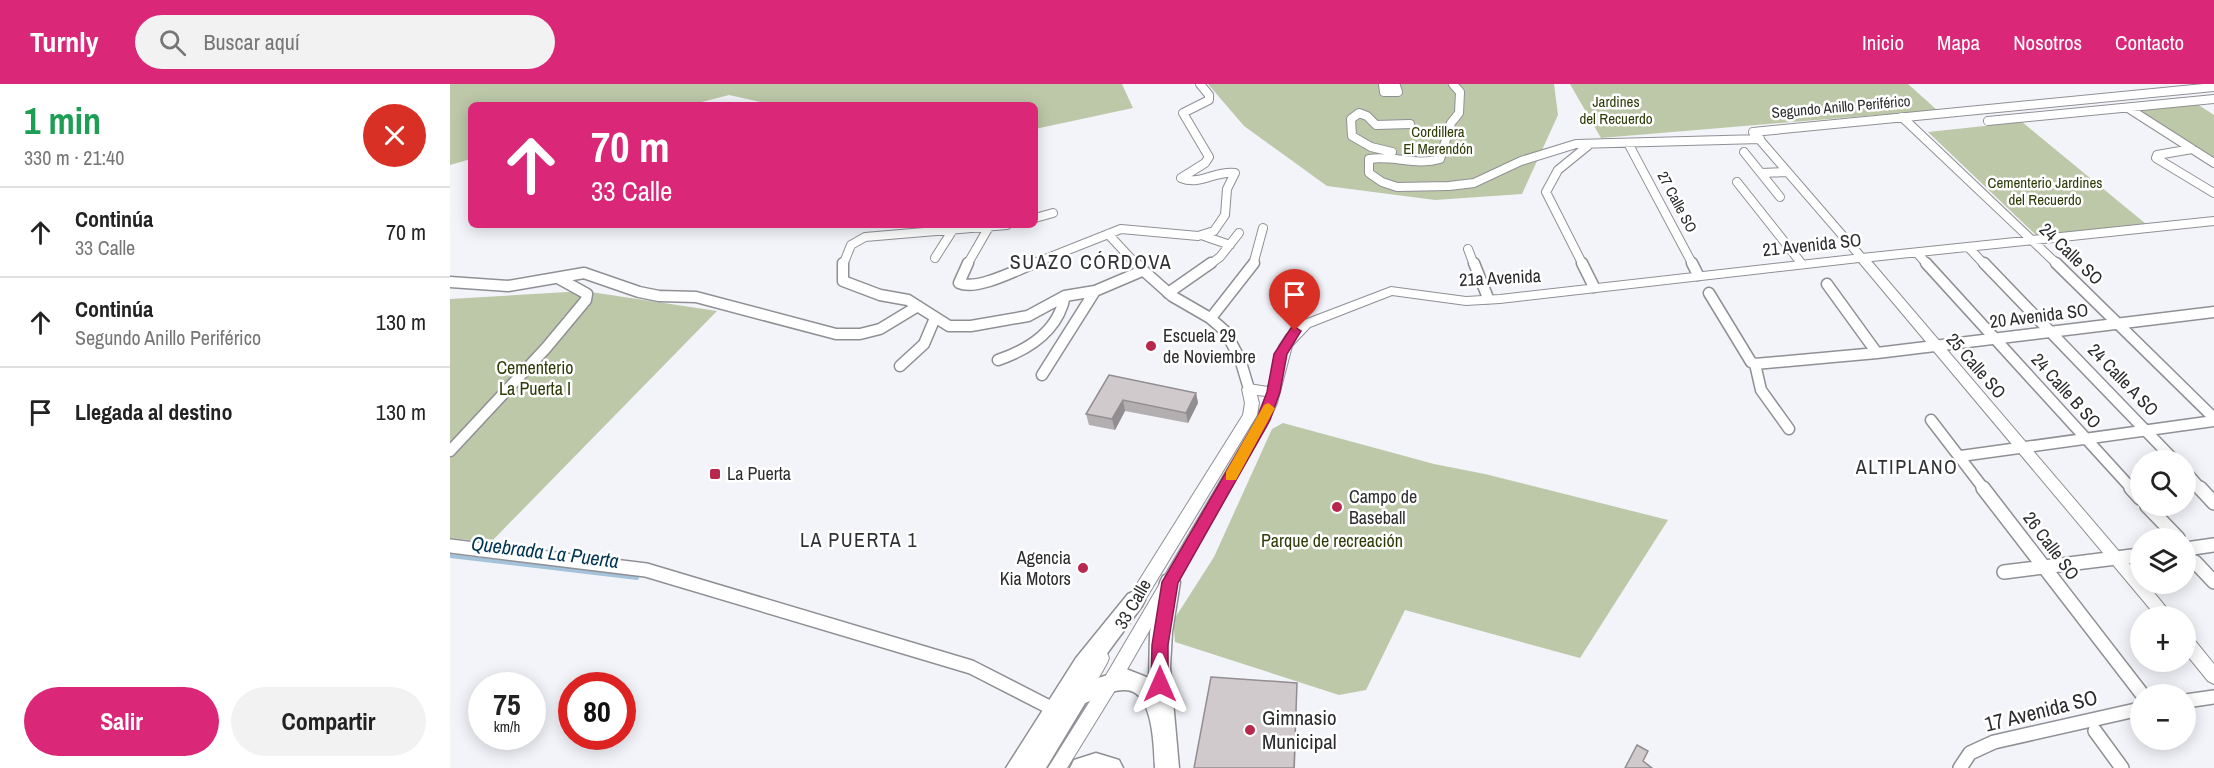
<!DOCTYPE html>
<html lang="es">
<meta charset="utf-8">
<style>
:root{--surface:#fff;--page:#f2f2f2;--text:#222;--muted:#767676;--line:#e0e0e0;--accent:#db2777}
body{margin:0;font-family:"Archivo Narrow",sans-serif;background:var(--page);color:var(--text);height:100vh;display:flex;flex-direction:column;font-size:22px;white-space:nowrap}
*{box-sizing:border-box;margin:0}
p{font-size:20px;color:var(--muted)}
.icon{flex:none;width:33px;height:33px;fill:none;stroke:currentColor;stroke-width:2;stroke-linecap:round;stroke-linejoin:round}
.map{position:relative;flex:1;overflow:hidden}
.details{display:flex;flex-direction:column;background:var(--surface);width:450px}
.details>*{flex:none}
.hud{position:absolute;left:18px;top:18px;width:570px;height:126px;border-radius:9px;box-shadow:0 3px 15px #0003;background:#db2777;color:#fff;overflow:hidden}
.fabs{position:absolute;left:1680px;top:366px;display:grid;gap:12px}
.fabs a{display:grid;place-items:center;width:66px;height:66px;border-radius:50%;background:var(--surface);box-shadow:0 3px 15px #0003;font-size:30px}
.speed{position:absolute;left:18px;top:588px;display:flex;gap:12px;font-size:30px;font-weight:700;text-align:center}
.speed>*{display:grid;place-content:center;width:78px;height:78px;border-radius:50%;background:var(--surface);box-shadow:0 3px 15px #0003;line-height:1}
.speed small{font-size:15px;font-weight:400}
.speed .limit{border:9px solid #d22;background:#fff;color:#111}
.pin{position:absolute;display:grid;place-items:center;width:51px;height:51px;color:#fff;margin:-62px -26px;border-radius:50% 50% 50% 0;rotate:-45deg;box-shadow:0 0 6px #0007}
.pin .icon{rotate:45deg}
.me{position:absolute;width:66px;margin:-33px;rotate:0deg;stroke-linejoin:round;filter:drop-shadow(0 0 4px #0008)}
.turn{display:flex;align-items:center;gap:21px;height:126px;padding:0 24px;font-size:27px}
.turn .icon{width:78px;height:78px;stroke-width:2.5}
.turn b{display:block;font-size:42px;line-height:51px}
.round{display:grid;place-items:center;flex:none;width:63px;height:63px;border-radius:32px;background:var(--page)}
.head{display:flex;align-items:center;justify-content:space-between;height:102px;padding:0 24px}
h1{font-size:36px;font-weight:700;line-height:45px;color:#1e9e55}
.cta{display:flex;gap:12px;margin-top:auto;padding:12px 24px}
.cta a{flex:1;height:69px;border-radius:36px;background:var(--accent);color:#fff;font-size:24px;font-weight:700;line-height:69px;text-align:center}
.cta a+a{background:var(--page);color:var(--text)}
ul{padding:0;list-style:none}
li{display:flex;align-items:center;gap:18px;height:90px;padding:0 24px;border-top:2px solid var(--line)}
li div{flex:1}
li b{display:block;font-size:22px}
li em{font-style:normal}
header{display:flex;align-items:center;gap:36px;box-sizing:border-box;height:84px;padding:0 30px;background:var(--accent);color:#fff}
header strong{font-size:28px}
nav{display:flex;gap:33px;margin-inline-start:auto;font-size:21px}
.search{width:420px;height:54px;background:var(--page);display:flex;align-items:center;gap:15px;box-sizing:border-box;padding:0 21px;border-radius:33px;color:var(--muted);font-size:22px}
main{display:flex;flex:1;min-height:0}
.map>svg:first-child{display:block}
.green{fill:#bcc8a8}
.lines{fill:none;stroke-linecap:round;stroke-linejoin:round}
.stream{stroke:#a4c2d9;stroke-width:4}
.minor-far2-casing{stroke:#8f9095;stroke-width:10}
.minor-far1-casing{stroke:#8f9095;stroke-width:13}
.minor-casing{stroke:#8f9095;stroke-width:16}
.tertiary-casing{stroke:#8f9095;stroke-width:2}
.primary-casing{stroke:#8f9095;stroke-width:4}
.trunk-casing{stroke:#8f9095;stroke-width:3}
.minor-far2{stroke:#fff;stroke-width:8}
.minor-far1{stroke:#fff;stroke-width:10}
.minor{stroke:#fff;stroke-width:13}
.tertiary{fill:#fff;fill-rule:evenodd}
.primary{fill:#fff;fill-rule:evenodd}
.trunk{fill:#fff;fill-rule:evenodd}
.wall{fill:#b3aeb0}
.shaded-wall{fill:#928d90}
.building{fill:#d0cacd;stroke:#928d90;stroke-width:1.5}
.route{fill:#db2777;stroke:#8e194d;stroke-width:1.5}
.slow{fill:#f59e0b}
.poi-dot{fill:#b8274c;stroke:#fff;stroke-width:2}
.labels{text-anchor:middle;stroke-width:5;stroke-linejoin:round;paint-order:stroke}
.far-park-label{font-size:15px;fill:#2d3c07;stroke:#fff}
.far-street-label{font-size:15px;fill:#2c2c2e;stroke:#fff}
.street-label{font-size:18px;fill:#2c2c2e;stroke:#fff}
.poi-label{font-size:18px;fill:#2c2c2e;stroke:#fff;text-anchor:start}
.park-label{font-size:18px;fill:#2d3c07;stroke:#fff}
.neighbourhood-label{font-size:20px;letter-spacing:1.5px;fill:#303135;stroke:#fff}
.water-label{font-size:20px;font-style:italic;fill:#003453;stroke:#fff}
.near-street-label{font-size:21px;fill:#2c2c2e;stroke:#fff}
.near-poi-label{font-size:21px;fill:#2c2c2e;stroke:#fff;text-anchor:start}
</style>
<header>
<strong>Turnly</strong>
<div class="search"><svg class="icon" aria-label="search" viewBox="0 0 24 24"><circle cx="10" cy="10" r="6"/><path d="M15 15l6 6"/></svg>Buscar aquí</div>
<nav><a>Inicio</a><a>Mapa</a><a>Nosotros</a><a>Contacto</a></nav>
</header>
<main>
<section class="details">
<div class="head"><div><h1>1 min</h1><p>330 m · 21:40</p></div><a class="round" style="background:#d93025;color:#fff"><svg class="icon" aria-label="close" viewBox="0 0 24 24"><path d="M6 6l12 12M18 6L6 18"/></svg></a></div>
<ul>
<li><svg class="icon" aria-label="ahead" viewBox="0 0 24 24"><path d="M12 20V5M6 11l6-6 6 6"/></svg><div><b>Continúa</b><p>33 Calle</p></div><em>70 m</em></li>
<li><svg class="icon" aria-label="ahead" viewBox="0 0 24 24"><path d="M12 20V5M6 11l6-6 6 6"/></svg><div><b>Continúa</b><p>Segundo Anillo Periférico</p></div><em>130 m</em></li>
<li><svg class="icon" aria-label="arrive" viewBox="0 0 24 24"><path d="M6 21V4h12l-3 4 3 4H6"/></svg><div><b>Llegada al destino</b></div><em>130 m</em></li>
</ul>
<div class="cta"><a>Salir</a><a>Compartir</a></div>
</section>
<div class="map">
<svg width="1764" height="684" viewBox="0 0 1764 684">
<rect width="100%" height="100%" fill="#f3f4fa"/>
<path class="green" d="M 0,0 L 672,0 L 683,24 L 585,45 L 585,21 L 324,21 L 279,11 L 240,21 L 21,21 L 21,75 L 0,81 Z
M 758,0 L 1104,0 L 1108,31 L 1072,110 L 985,116 L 877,102 L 794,42 Z
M 1120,0 L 1458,0 L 1487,26 L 1151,54 Z
M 1747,20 L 1764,31 L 1764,74 L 1689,27 Z
M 1572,38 L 1696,140 L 1587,152 L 1478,48 Z
M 134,207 L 267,227 L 41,458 L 0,454 L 0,215 Z
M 833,339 L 984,380 L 1035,390 L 1218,436 L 1130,574 L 955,526 L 916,606 L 889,611 L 725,558 L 723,537 L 764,473 L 822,345 Z"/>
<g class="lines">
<path class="stream" d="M 0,472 L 187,494"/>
<g class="minor-far2-casing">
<path id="minor-far2" d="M 933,0 L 934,8 L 948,8 L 946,2 L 934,2
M 1003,0 L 1010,8 L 1009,29 L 1001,39 L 990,75 C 966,82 943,71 919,75 L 919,89 L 932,98 L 947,103 L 999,102 L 1024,99 L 1071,77 L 1126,60 L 1310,55
M 1678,24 L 1764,79
M 1452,33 L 1608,181
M 1538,37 L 1764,15
M 1303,48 L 1412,174 L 1764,137
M 1303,48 L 1764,3
M 1178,59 L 1243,181
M 1742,65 L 1707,71 L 1706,74 L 1764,109
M 942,68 L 921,63 L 902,52 L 901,35 L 909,29 L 917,32 L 926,41 L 960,40
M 1294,68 L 1330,113
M 1311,89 L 1337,88
M 1287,98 L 1352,180
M 585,134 L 603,129
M 658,150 L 687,181
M 754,152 L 780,161
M 1519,164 L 1535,181
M 1018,165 L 1024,181
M 1467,169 L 1478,181
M 485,174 L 504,144
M 393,181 L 401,161 L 415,153 L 557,141
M 517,181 L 540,141
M 580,181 L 671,145 L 748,152 L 764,147 L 775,131 L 777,105 L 785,89 C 765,86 751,102 731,94 L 755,79 L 759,73 L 733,29 L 759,16 L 759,11 L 750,0
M 759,181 L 770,173 L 789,149
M 803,181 L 813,144
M 1133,181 L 1096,108 L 1108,86 L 1140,60"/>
</g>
<g class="minor-far1-casing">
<path id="minor-far1" d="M 393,179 L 393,197 L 430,211 L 458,216 L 499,242 L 521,242 L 578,232 L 615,212 L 645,207 L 692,187
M 518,179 L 509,199 C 527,207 566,186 584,179
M 685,179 L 722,212 L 760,234 L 775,247 L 790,275 L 799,305
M 1024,179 L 1038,214
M 1132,179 L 1144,203
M 1242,179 L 1248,191
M 1476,179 L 1682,405
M 1534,179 L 1724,376
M 1606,179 L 1764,334
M 0,198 L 58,202 L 134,189 L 189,208 L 209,212 L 246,213 L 386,250 L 410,250 L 430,245 L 468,222
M 1377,200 L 1427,269
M 718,209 L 761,179
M 1259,209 L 1301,278 L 1305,280 L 1427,269 L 1764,228
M 761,234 L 804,179
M 548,276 C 580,265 608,247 615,212
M 1305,280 L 1311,306 L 1339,345
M 450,282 L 474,260 L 485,234
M 592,291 L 645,207
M 1481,336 L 1534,405
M 0,367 L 96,264 L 136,216 L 137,210 L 108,194
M 1511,372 L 1764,337
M 1736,388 L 1751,405"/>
</g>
<g class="minor-casing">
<path id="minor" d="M 1533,404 L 1692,610
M 1681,404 L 1690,414
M 1750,404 L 1764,419
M 1697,422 L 1728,454
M 0,462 L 196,486 L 521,583 L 605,626
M 1736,465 L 1764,461
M 1745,478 L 1764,498
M 1554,488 L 1690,471
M 1736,617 L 1764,613
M 1645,647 L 1672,684
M 1510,684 L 1520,669 L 1544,658 L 1690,625"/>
</g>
<g class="tertiary-casing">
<path id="tertiary" d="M 1412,170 L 1416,171 L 1690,492 L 1690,500 L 1697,500 L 1723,532 L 1706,532 L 1409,178 L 1050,219 L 1016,221 L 942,211 L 860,243 L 842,262 L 827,319 L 816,343 L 667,603 L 617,684 L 598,684 L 655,593 L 805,338 L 816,312 L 807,311 L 809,319 L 807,331 L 687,529 L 681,531 L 675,529 L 673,524 L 675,519 L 793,331 L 795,319 L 792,305 L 799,300 L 818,303 L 829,262 L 836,251 L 852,237 L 941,203 L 1016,213 L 1050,211 Z
M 1736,551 L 1742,553 L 1764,580 L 1764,600 L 1758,597 L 1736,570 Z
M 651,567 L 657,569 L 659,574 L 657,579 L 636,617 L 630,619 L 624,617 L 622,611 L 624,605 L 645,569 Z"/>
</g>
<g class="primary-casing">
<path id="primary" d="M 630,601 L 637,604 L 640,611 L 596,684 L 573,684 L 623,604 Z"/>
</g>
<g class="trunk-casing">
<path id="trunk" d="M 720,489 L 727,492 L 730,498 L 722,548 L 720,583 L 729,684 L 705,684 C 704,665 704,606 675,606 C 660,605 644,616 630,621 L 623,619 L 582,684 L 556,684 L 626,574 L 678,510 L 685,507 L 692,510 L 695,516 L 692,522 L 636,598 L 676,585 L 699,594 L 700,548 L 710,498 L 713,492 Z
M 646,669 L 669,676 L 673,684 L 620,684 L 624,676 Z"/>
</g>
<use href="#minor-far2" class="minor-far2"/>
<use href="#minor-far1" class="minor-far1"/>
<use href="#minor" class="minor"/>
<use href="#tertiary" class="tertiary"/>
<use href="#primary" class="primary"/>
<use href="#trunk" class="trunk"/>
</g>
<path class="wall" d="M 659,291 L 746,309 L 748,319 L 738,339 L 675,327 L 665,346 L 639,341 L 636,330 Z"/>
<path class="shaded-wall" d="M 746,309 L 748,319 L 738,339 L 736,329 Z
M 673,316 L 675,327 L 665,346 L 662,335 Z
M 847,599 L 845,684 L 844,684 Z"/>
<path class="building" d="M 659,291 L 746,309 L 736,329 L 673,316 L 662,335 L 636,330 Z
M 761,593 L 847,599 L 844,684 L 744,684 Z
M 1187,661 L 1198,667 L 1193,677 L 1202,684 L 1175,684 Z"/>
<path class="route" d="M 845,243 L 851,247 L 837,270 L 830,308 L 820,336 L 728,499 L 718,561 L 718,600 L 715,606 L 710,608 L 704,606 L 701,600 L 702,561 L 712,498 L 807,335 L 817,308 L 824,270 L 841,244 Z"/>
<path class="slow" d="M 818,319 L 825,324 L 786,396 L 776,396 L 776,388 L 814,321 Z"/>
<g class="poi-dot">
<circle cx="701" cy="262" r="6"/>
<rect x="259" y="384" width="12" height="12" rx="3"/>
<circle cx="887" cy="423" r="6"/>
<circle cx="633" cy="484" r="6"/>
<circle cx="800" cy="646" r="6"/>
</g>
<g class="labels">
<g class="far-park-label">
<text x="1166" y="23">Jardines<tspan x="1166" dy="17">del Recuerdo</tspan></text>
<text x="988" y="53">Cordillera<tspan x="988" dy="17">El Merendón</tspan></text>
<text x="1595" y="104">Cementerio Jardines<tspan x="1595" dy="17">del Recuerdo</tspan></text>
</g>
<g class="far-street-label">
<text transform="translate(1391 23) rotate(-5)" y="5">Segundo Anillo Periférico</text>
<text transform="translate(1227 118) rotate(62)" y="5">27 Calle SO</text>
</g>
<g class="street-label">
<text transform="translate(1362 161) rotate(-6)" y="6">21 Avenida SO</text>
<text transform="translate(1621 170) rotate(44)" y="6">24 Calle SO</text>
<text transform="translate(1050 194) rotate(-3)" y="6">21a Avenida</text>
<text transform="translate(1589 232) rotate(-7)" y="6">20 Avenida SO</text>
<text transform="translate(1526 282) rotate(49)" y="6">25 Calle SO</text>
<text transform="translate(1673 296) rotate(46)" y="6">24 Calle A SO</text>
<text transform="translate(1616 307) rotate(48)" y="6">24 Calle B SO</text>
<text transform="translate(1601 462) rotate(53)" y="6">26 Calle SO</text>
<text transform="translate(683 520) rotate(-60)" y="6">33 Calle</text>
</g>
<g class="poi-label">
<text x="713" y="258">Escuela 29<tspan x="713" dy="21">de Noviembre</tspan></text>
<text x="277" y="396">La Puerta</text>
<text x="899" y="419">Campo de<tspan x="899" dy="21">Baseball</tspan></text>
<text x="621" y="480" text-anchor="end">Agencia<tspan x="621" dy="21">Kia Motors</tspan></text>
</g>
<g class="park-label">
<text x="85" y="290">Cementerio<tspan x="85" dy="21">La Puerta I</tspan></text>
<text x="882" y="463">Parque de recreación</text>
</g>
<g class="neighbourhood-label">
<text x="641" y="185">SUAZO CÓRDOVA</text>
<text x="1457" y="390">ALTIPLANO</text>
<text x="409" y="463">LA PUERTA 1</text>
</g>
<g class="water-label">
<text transform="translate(95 468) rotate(7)" y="7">Quebrada La Puerta</text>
</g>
<g class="near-street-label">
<text transform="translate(1591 627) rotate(-14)" y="7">17 Avenida SO</text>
</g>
<g class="near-poi-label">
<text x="812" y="641">Gimnasio<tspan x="812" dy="24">Municipal</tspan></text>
</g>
</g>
</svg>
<div class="fabs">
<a><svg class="icon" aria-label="search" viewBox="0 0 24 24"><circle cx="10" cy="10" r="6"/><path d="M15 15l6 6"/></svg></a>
<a><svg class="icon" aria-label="layers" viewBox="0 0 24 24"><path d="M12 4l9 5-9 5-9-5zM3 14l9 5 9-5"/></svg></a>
<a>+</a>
<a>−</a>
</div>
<div class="speed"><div>75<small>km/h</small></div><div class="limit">80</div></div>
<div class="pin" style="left:845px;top:247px;background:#d93025"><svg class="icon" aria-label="arrive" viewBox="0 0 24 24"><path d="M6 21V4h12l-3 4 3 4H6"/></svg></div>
<svg class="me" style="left:710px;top:600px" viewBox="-20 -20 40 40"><path d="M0-17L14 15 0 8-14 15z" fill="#db2777" stroke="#fff" stroke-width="4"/></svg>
<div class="hud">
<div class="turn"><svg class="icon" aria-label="ahead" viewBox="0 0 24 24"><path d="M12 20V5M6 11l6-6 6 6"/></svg><div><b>70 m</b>33 Calle</div></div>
</div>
</div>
</main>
